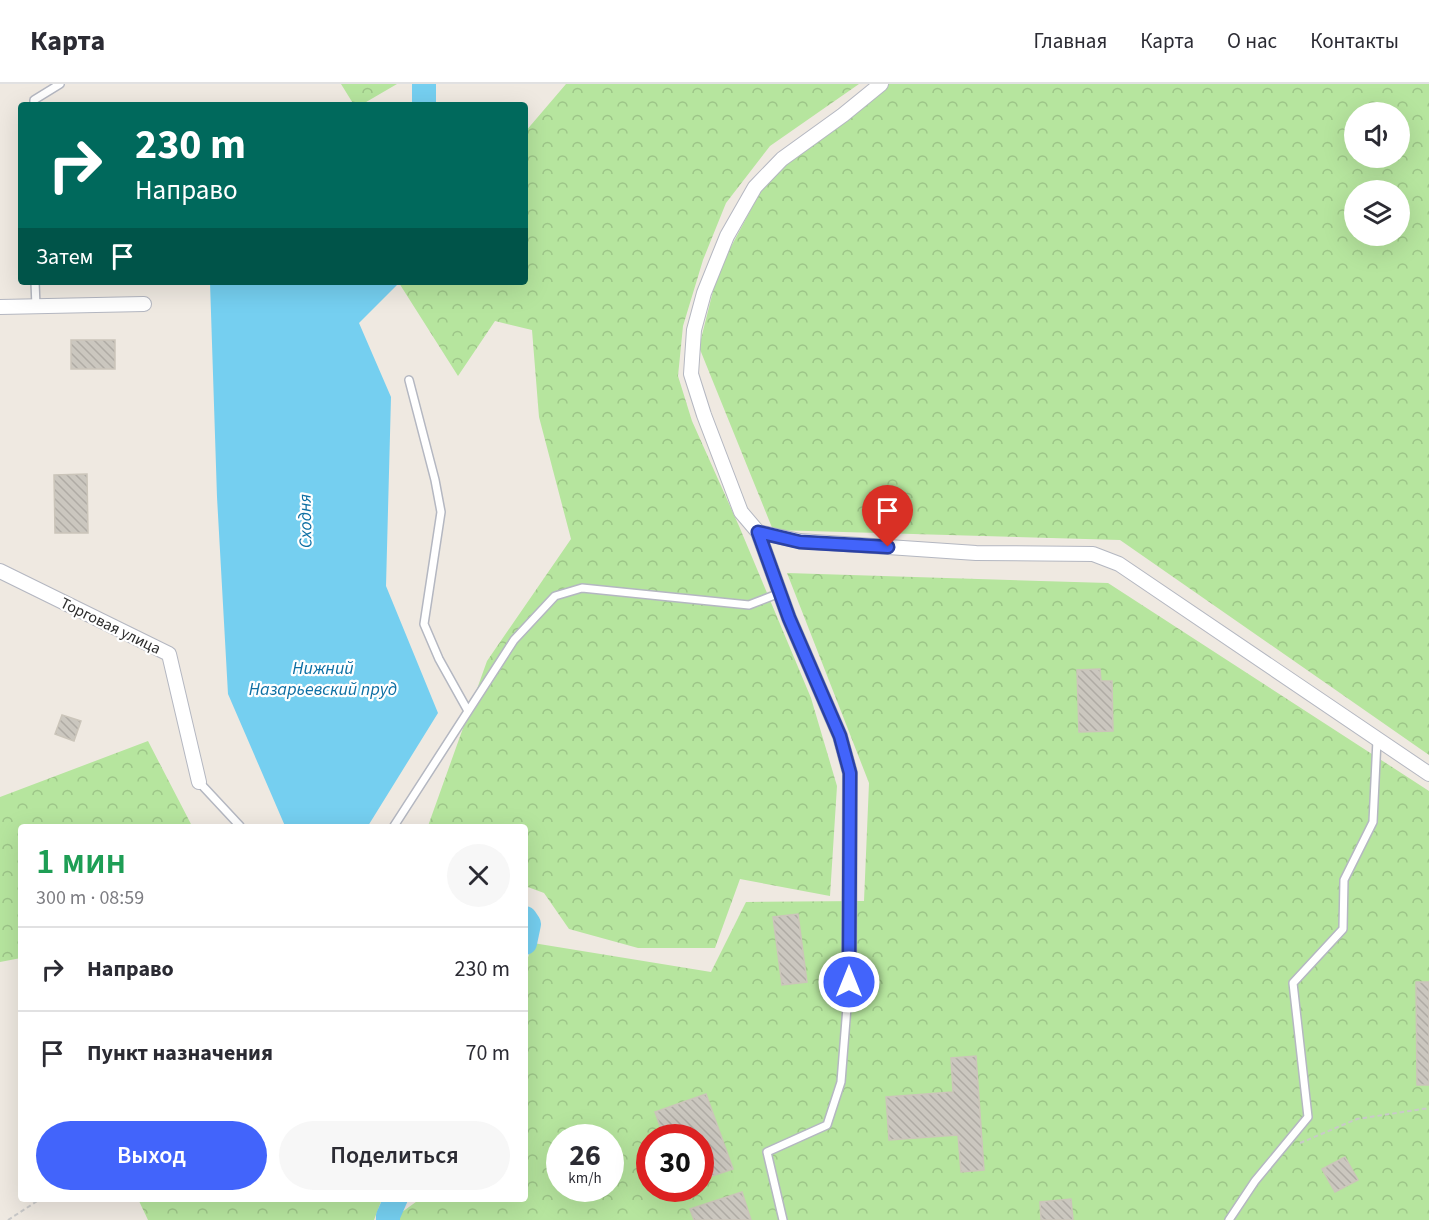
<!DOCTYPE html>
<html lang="ru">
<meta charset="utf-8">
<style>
:root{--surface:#fff;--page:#f7f7f7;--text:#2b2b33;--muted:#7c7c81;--line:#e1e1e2;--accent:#4264fb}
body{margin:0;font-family:"Source Sans 3",sans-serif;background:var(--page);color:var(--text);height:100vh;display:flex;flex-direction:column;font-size:22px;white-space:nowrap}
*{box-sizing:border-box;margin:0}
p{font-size:20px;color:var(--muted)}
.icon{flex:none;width:33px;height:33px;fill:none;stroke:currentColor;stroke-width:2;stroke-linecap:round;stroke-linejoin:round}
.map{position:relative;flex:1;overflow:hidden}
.sheet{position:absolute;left:18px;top:740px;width:510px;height:378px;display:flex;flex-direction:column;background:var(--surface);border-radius:6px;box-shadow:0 6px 24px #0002}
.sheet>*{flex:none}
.hud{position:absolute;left:18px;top:18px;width:510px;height:183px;border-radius:6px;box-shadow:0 6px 24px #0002;background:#00695c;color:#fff;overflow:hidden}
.buttons{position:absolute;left:1344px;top:18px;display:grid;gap:12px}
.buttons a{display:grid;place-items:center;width:66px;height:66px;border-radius:50%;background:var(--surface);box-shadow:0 6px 24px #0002;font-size:30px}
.speed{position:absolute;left:546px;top:1040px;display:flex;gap:12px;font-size:30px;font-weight:700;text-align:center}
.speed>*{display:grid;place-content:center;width:78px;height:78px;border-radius:50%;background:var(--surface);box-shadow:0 6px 24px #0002;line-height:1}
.speed small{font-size:15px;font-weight:400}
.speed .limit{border:9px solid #d22;background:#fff;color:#111}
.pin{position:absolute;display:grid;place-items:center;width:51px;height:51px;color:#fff;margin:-62px -26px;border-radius:50% 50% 50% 0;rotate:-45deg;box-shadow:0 0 6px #0007}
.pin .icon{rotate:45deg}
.me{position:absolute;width:66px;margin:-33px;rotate:0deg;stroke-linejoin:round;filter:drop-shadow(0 0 4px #0008)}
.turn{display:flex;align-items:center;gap:21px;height:126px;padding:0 18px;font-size:27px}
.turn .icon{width:78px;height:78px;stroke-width:2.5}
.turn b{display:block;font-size:42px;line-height:51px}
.then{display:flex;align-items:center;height:57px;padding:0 18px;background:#0003;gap:12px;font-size:22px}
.round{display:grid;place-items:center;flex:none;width:63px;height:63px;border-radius:32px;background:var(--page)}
.head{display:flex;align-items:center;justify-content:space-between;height:102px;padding:0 18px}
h1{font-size:36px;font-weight:600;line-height:45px;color:#1e9e55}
.action{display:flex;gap:12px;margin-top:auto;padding:12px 18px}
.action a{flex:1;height:69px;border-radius:36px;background:var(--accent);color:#fff;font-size:24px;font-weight:600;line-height:69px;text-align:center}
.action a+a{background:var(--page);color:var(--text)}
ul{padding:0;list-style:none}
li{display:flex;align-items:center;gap:18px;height:84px;padding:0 18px;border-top:2px solid var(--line)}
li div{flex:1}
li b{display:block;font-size:22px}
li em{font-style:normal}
header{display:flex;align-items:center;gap:36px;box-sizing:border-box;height:84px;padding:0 30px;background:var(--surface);border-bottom:2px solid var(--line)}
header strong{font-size:28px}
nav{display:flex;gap:33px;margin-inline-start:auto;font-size:21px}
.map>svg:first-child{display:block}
.forest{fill:url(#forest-crowns);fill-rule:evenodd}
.water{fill:#75cff0}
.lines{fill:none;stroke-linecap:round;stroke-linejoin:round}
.river{stroke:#75cff0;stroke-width:24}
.building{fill:url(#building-back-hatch);stroke:#cbc5ba;stroke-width:1.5}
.lane-casing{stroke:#b4b7c1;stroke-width:10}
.street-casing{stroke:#b4b7c1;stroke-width:16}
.path{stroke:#c9c9c9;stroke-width:2;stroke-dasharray:4.5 3;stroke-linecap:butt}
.lane{stroke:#fff;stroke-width:7}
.street{stroke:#fff;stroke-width:14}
.route-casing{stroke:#2b41a3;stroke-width:15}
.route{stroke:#4264fb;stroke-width:10}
.labels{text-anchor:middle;stroke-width:4.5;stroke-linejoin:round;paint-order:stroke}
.street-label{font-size:16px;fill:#2e2e2e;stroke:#fff}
.water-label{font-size:18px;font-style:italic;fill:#0d6fa3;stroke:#fff}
</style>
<header>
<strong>Карта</strong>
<nav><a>Главная</a><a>Карта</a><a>О нас</a><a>Контакты</a></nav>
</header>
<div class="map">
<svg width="1429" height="1136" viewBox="0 0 1429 1136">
<defs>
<pattern id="forest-crowns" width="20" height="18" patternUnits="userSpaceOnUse" patternTransform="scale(1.5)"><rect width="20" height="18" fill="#b6e59e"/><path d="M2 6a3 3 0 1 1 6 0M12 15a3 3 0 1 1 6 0" fill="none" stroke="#9dc588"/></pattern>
<pattern id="building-back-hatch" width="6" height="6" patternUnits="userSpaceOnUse" patternTransform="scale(1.5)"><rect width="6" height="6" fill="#cbc7bf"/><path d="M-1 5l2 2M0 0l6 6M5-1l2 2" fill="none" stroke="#afaba4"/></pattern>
</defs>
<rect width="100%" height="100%" fill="#efe9e1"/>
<path class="forest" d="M 341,0 L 397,0 L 361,21 L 354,21 Z
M 566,0 L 859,0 L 770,62 L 726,119 L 703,176 L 683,242 L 678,292 L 692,337 L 739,442 L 811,614 L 837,702 L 830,812 L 740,795 L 715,864 L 638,864 L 569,845 L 544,809 L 525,802 L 525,742 L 428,742 L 487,577 L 571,455 L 539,333 L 532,246 L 495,237 L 458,292 L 399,199 L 525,198 L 525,48 Z
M 889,0 L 1429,0 L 1429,671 L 1120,456 L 773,446 L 699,263 L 718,187 L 771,88 ZM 1354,28 L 1400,28 L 1400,74 L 1354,74 ZM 1354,106 L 1400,106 L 1400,152 L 1354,152 Z
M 787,489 L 1108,499 L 1429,707 L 1429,1136 L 391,1136 L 420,1115 L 525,1114 L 525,882 L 533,859 L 711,888 L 746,818 L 864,817 L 869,699 ZM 560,1053 L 610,1053 L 610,1104 L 560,1104 ZM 650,1053 L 700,1053 L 700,1104 L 650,1104 Z
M 148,657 L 192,742 L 21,742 L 21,874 L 0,878 L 0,713 Z
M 140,1114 L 382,1114 L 382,1115 L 374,1136 L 148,1136 L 139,1117 Z"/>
<path class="water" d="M 210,198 L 400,198 L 359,239 L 391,313 L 386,502 L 438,629 L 368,742 L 285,742 L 228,610 L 217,413 Z"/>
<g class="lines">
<path class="river" d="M 424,0 L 424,21
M 525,834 L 529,840 L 525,859
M 388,1136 L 388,1132 L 396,1114"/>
</g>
<path class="building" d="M 71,256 L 115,256 L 115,285 L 71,285 Z
M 87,390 L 88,449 L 55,449 L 54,391 Z
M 1100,585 L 1101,597 L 1112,597 L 1113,647 L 1079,648 L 1077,586 Z
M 62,631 L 81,637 L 74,657 L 55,650 Z
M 798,830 L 807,898 L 782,901 L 773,833 Z
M 1416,898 L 1429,898 L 1429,1001 L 1417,1001 Z
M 976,972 L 984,1086 L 961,1088 L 958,1051 L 889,1056 L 886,1013 L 953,1008 L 951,974 Z
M 706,1010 L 733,1085 L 700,1096 L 700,1053 L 664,1053 L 655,1028 Z
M 1345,1073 L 1358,1096 L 1335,1108 L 1322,1085 Z
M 742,1108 L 751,1136 L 694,1136 L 690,1125 Z
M 1071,1115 L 1073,1136 L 1041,1136 L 1040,1118 Z"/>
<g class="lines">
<g class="lane-casing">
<path id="lane" d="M 34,21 L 34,16 L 60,0
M 35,198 L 36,222
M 409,296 L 435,396 L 441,428 L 424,540 L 439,575 L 468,627
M 199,698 L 240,742
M 394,742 L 514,556 L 555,512 L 582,504 L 749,521 L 780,509
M 783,1136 L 767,1068 L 827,1041 L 841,998 L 849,898
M 1229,1136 L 1255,1097 L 1308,1033 L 1293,899 L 1343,845 L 1344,796 L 1373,738 L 1377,656"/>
</g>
<g class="street-casing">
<path id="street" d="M 0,223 L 144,220
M 758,448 L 800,457 L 976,469 L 1093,470 L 1119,480 L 1429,690
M 0,487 L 169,570 L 199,698
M 849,898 L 850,689 L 840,652 L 789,534 L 758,448 L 741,428 L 704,331 L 691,290 L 694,246 L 704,209 L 727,152 L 755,103 L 782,75 L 843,31 L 881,0"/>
</g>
<path class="path" d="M 1300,1059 L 1357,1035 L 1429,1024
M 8,1136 L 42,1114"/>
<use href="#lane" class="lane"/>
<use href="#street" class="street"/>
</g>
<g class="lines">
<g class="route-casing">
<path id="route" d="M 849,898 L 850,689 L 840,652 L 789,534 L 758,448 L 800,458 L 888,463"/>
</g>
<use href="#route" class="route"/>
</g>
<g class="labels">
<g class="street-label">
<text transform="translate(111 541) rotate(26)" y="6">Торговая улица</text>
</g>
<g class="water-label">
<text transform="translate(305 437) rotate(-91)" y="6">Сходня</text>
<text x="323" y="590">Нижний<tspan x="323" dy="21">Назарьевский пруд</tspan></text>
</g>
</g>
</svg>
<div class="buttons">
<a><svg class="icon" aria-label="sound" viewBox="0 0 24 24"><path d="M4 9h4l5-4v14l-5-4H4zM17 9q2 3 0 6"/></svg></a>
<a><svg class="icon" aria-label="layers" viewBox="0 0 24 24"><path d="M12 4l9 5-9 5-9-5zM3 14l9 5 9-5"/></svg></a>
</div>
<div class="speed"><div>26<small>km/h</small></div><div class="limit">30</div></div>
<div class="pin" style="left:888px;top:463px;background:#d93025"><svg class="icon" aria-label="arrive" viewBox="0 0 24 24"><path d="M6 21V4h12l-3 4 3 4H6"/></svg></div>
<svg class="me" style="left:849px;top:898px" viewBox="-20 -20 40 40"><circle r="17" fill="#4264fb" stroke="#fff" stroke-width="3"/><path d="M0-11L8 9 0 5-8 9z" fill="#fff"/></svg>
<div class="hud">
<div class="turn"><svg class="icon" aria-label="right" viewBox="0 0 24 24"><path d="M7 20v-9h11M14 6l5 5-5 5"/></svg><div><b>230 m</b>Направо</div></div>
<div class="then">Затем<svg class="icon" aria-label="arrive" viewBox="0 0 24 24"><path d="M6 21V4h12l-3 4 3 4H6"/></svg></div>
</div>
<section class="sheet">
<div class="head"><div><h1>1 мин</h1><p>300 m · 08:59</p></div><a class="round"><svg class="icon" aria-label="close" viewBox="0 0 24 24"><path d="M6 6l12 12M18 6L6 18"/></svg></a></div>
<ul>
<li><svg class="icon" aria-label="right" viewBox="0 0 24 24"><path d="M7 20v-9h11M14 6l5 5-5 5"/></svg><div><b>Направо</b></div><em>230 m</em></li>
<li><svg class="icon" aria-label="arrive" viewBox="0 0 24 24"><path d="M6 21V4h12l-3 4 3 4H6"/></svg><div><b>Пункт назначения</b></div><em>70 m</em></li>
</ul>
<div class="action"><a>Выход</a><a>Поделиться</a></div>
</section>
</div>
